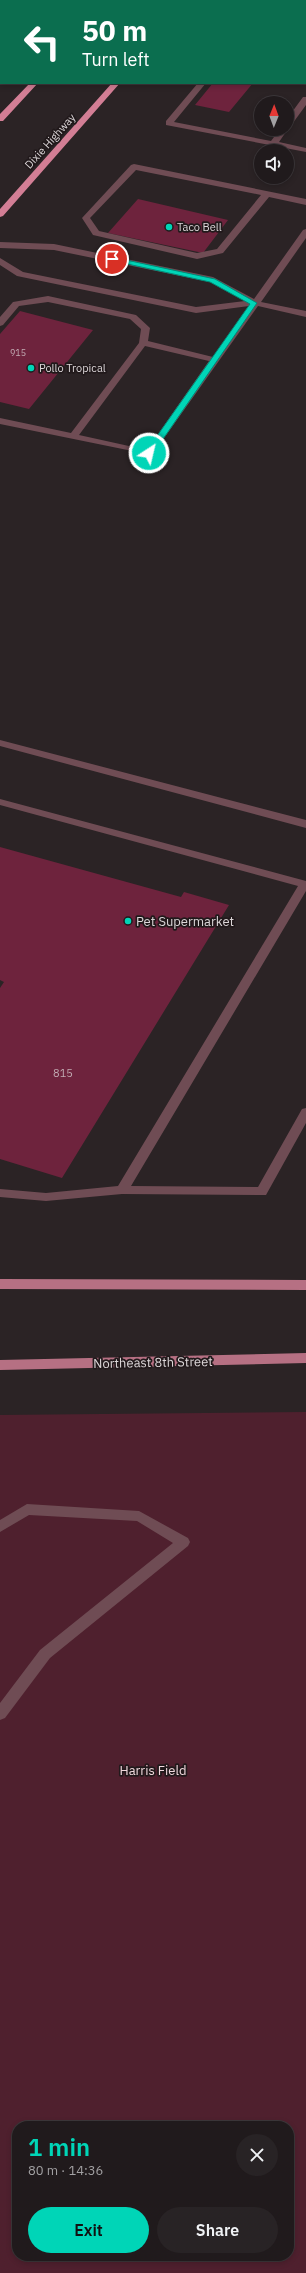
<!DOCTYPE html>
<meta charset="utf-8">
<style>
:root{--surface:#201a1c;--page:#282325;--text:#f1f3f6;--muted:#a2a1a3;--line:#3d383b;--accent:#00d5b7}
body{margin:0;font-family:"IBM Plex Sans",sans-serif;background:var(--page);color:var(--text);height:100vh;display:flex;flex-direction:column;font-size:15px;white-space:nowrap}
*{box-sizing:border-box;margin:0}
p{font-size:13px;color:var(--muted)}
.icon{flex:none;width:22px;height:22px;fill:none;stroke:currentColor;stroke-width:2;stroke-linecap:round;stroke-linejoin:round}
.map{position:relative;flex:1;overflow:hidden}
.side{position:absolute;left:12px;top:2121px;width:282px;height:140px;display:flex;flex-direction:column;background:var(--surface);border-radius:16px;box-shadow:0 2px 6px #0003,0 0 0 1px var(--line)}
.side>*{flex:none}
.hud{position:absolute;left:0px;top:0px;width:306px;height:84px;box-shadow:0 2px 6px #0003,0 0 0 1px var(--line);background:#0b6e4f;color:#fff;overflow:hidden}
.needle{width:26px;rotate:1deg}
.controls{position:absolute;left:254px;top:96px;display:grid;gap:8px}
.controls a{display:grid;place-items:center;width:40px;height:40px;border-radius:50%;background:var(--surface);box-shadow:0 2px 6px #0003,0 0 0 1px var(--line);font-size:20px}
.pin{position:absolute;display:grid;place-items:center;width:34px;height:34px;color:#fff;margin:-17px;border:2px solid #fff;border-radius:50%;box-shadow:0 1px 4px #0007}
.me{position:absolute;width:44px;margin:-22px;rotate:35deg;stroke-linejoin:round;filter:drop-shadow(0 0 3px #0008)}
.turn{display:flex;align-items:center;gap:14px;height:84px;padding:0 16px;font-size:18px}
.turn .icon{width:52px;height:52px;stroke-width:2.5}
.turn b{display:block;font-size:28px;line-height:34px}
.round{display:grid;place-items:center;flex:none;width:42px;height:42px;border-radius:21px;background:var(--page)}
.headline{display:flex;align-items:center;justify-content:space-between;height:68px;padding:0 16px}
h1{font-size:24px;font-weight:600;line-height:30px;color:var(--accent)}
.action{display:flex;gap:8px;margin-top:auto;padding:8px 16px}
.action a{flex:1;height:46px;border-radius:24px;background:var(--accent);color:#111;font-size:16px;font-weight:600;line-height:46px;text-align:center}
.action a+a{background:var(--page);color:var(--text)}
.map>svg:first-child{display:block}
.green{fill:#4f202e;fill-rule:evenodd}
.building{fill:#6e233d}
.lines{fill:none;stroke-linecap:round;stroke-linejoin:round}
.minor{fill:#6f4c54;fill-rule:evenodd}
.major{fill:#b67083;fill-rule:evenodd}
.highway{fill:#d37e95;fill-rule:evenodd}
.route{fill:#00d5b7;stroke:#008a77}
.poi-dot{fill:#00d5b7;stroke:#21191b;stroke-width:1.5}
.labels{text-anchor:middle;stroke-width:3.5;stroke-linejoin:round;paint-order:stroke}
.far-number-label{font-size:9px;fill:#c1aab2}
.far-street-label{font-size:11px;fill:#ddd7d9;stroke:#21191b}
.far-poi-label{font-size:11px;fill:#ddd7d9;stroke:#21191b;text-anchor:start}
.number-label{font-size:11px;fill:#c1aab2}
.poi-label{font-size:13px;fill:#ddd7d9;stroke:#21191b;text-anchor:start}
.street-label{font-size:13px;fill:#ddd7d9;stroke:#21191b}
.park-label{font-size:13px;fill:#f0d8dd;stroke:#21191b}
</style>
<div class="map">
<svg width="306" height="2273" viewBox="0 0 306 2273">
<rect width="100%" height="100%" fill="#2b2325"/>
<path class="green" d="M 306,1412 L 306,2273 L 0,2273 L 0,1415 ZM 17,2126 L 289,2126 L 289,2256 L 17,2256 Z"/>
<path class="building" d="M 213,83 L 253,83 L 229,112 L 195,105 Z
M 138,199 L 228,220 L 203,253 L 108,233 Z
M 20,311 L 93,330 L 29,409 L 0,402 L 0,334 Z
M 0,847 L 181,897 L 184,892 L 229,905 L 62,1178 L 0,1159 L 0,988 L 4,982 L 0,980 Z"/>
<g class="lines">
<path class="minor" d="M 273,0 L 281,0 L 281,1 L 273,1 Z
M 305,16 L 306,16 L 306,20 L 305,20 Z
M 0,25 L 1,25 L 1,29 L 0,29 Z
M 305,56 L 306,56 L 306,60 L 305,60 Z
M 305,73 L 306,73 L 306,77 L 305,77 Z
M 0,75 L 1,75 L 1,79 L 0,79 Z
M 198,83 L 206,83 L 174,122 L 271,141 L 280,129 L 287,129 L 287,119 L 303,97 L 306,97 L 306,105 L 290,127 L 287,127 L 288,129 L 279,142 L 306,148 L 306,152 L 166,125 L 166,121 Z
M 134,164 L 306,199 L 306,205 L 269,197 L 223,253 L 197,259 L 93,235 L 82,218 L 131,165 ZM 136,170 L 261,195 L 217,249 L 197,253 L 99,231 L 90,218 Z
M 306,229 L 306,238 L 261,302 L 306,311 L 306,317 L 258,306 L 152,455 L 0,424 L 0,418 L 71,433 L 139,343 L 141,329 L 130,319 L 48,302 L 19,306 L 3,325 L 0,326 L 0,317 L 13,302 L 48,296 L 136,315 L 150,328 L 148,341 L 213,357 L 249,306 L 196,313 L 17,276 L 0,265 L 0,258 L 23,272 L 196,307 L 245,301 L 210,282 L 54,250 L 0,248 L 0,242 L 54,244 L 213,277 L 254,299 L 303,230 ZM 145,346 L 209,361 L 147,450 L 79,435 Z
M 0,740 L 306,820 L 306,828 L 0,746 Z
M 0,799 L 306,881 L 306,891 L 131,1186 L 258,1187 L 302,1109 L 306,1108 L 306,1123 L 266,1195 L 122,1194 L 46,1201 L 0,1197 L 0,1189 L 46,1193 L 118,1186 L 298,886 L 0,805 Z
M 27,1504 L 139,1511 L 188,1538 L 190,1542 L 188,1546 L 50,1658 L 5,1718 L 0,1720 L 0,1703 L 40,1650 L 173,1543 L 137,1521 L 29,1515 L 0,1532 L 0,1520 Z"/>
<path class="major" d="M 0,1279 L 306,1280 L 306,1290 L 0,1289 Z
M 306,1353 L 306,1363 L 0,1370 L 0,1360 Z"/>
<path class="highway" d="M 30,83 L 38,83 L 3,121 L 0,121 L 0,114 Z
M 112,83 L 120,83 L 3,216 L 0,217 L 0,209 Z"/>
</g>
<path class="route" d="M 112,257 L 215,279 L 257,303 L 152,455 L 149,455 L 145,453 L 250,304 L 210,282 L 109,260 L 109,258 Z"/>
<g class="poi-dot">
<circle cx="169" cy="227" r="4"/>
<circle cx="31" cy="368" r="4"/>
<circle cx="128" cy="921" r="4"/>
</g>
<g class="labels">
<g class="far-number-label">
<text x="18" y="356">915</text>
</g>
<g class="far-street-label">
<text transform="translate(50 141) rotate(-48)" y="4">Dixie Highway</text>
</g>
<g class="far-poi-label">
<text x="177" y="231">Taco Bell</text>
<text x="39" y="372">Pollo Tropical</text>
</g>
<g class="number-label">
<text x="63" y="1077">815</text>
</g>
<g class="poi-label">
<text x="136" y="926">Pet Supermarket</text>
</g>
<g class="street-label">
<text transform="translate(153 1362) rotate(-1)" y="5">Northeast 8th Street</text>
</g>
<g class="park-label">
<text x="153" y="1775">Harris Field</text>
</g>
</g>
</svg>
<div class="controls">
<a><svg class="needle" viewBox="-14 -14 28 28"><path d="M0-13l5 13h-10z" fill="#e53935"/><path d="M0 13l5-13h-10z" fill="#a2a1a3"/></svg></a>
<a><svg class="icon" aria-label="sound" viewBox="0 0 24 24"><path d="M4 9h4l5-4v14l-5-4H4zM17 9q2 3 0 6"/></svg></a>
</div>
<div class="pin" style="left:112px;top:259px;background:#d93025"><svg class="icon" aria-label="arrive" viewBox="0 0 24 24"><path d="M6 21V4h12l-3 4 3 4H6"/></svg></div>
<svg class="me" style="left:149px;top:453px" viewBox="-20 -20 40 40"><circle r="17" fill="#00d5b7" stroke="#fff" stroke-width="3"/><path d="M0-11L8 9 0 5-8 9z" fill="#fff"/></svg>
<div class="hud">
<div class="turn"><svg class="icon" aria-label="left" viewBox="0 0 24 24"><path d="M17 20v-9H6M10 6l-5 5 5 5"/></svg><div><b>50 m</b>Turn left</div></div>
</div>
<section class="side">
<div class="headline"><div><h1>1 min</h1><p>80 m · 14:36</p></div><a class="round"><svg class="icon" aria-label="close" viewBox="0 0 24 24"><path d="M6 6l12 12M18 6L6 18"/></svg></a></div>
<div class="action"><a>Exit</a><a>Share</a></div>
</section>
</div>
